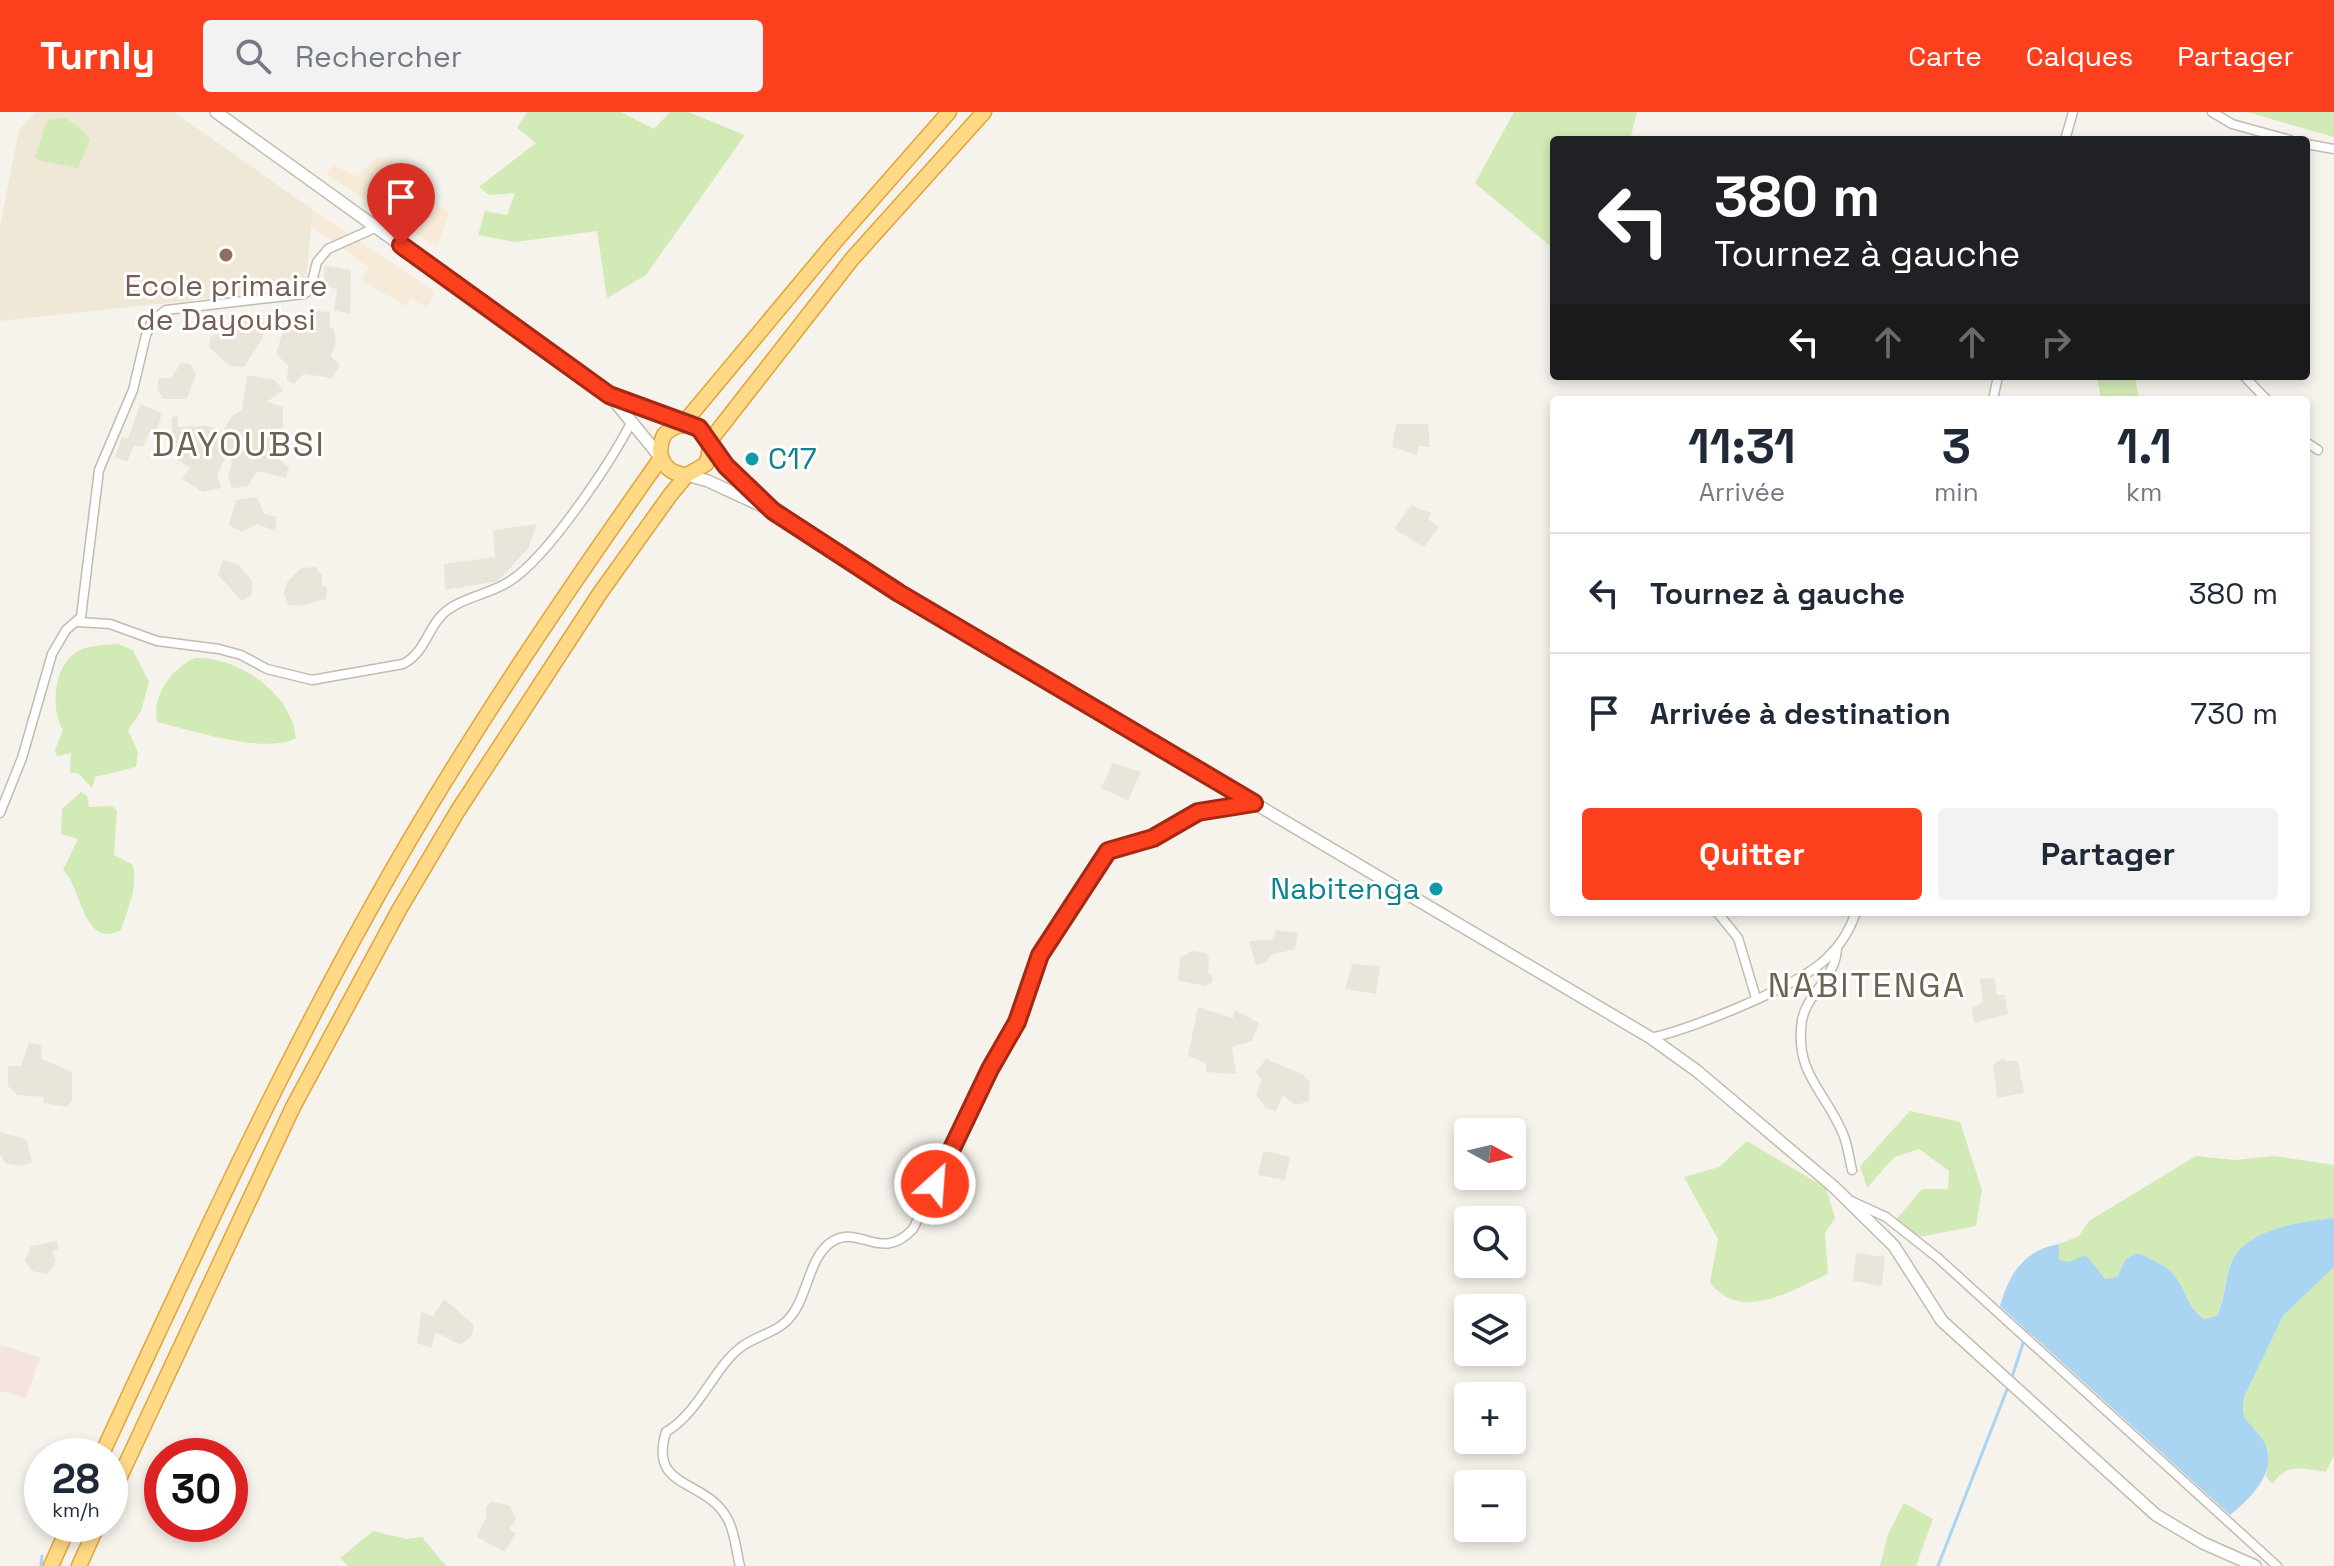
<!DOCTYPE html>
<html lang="fr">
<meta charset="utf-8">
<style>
:root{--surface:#fff;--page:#f2f2f3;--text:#1f2937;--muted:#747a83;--line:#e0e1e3;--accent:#fc3f1d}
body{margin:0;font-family:"Space Grotesk",sans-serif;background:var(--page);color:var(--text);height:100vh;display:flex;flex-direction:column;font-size:30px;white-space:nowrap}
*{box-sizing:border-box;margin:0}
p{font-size:26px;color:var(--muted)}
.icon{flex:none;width:44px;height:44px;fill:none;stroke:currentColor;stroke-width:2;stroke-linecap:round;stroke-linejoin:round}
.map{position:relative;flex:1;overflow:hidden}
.side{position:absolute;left:1550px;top:284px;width:760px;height:520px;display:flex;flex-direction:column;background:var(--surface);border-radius:8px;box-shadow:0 4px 12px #0003}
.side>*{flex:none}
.guide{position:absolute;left:1550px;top:24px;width:760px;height:244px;border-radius:8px;box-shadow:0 4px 12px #0003;background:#202124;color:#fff;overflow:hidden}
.needle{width:52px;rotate:98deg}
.buttons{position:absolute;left:1454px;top:1006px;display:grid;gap:16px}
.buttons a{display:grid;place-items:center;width:72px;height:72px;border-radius:8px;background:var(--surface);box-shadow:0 4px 12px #0003;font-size:40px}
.speed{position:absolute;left:24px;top:1326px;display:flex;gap:16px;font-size:40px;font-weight:700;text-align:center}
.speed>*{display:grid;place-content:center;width:104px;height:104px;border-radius:50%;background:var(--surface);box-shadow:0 4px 12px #0003;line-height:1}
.speed small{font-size:20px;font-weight:400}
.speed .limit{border:12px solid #d22;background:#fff;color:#111}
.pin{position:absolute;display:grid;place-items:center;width:68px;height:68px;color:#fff;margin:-82px -34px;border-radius:50% 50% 50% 0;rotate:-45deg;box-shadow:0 0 8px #0007}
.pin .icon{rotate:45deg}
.me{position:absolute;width:88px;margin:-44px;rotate:26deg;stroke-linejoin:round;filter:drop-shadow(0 0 6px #0008)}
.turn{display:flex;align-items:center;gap:28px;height:168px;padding:0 32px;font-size:36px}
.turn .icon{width:104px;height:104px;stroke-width:2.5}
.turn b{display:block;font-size:56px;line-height:68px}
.lanes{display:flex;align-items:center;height:76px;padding:0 32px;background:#0003;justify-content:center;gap:40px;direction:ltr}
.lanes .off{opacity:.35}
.eta{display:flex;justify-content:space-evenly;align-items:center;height:136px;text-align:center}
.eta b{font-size:48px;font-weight:700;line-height:56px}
.action{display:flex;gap:16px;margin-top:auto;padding:16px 32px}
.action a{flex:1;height:92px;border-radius:8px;background:var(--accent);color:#fff;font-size:32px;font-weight:700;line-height:92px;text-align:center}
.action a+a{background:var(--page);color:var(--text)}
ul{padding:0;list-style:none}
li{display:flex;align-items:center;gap:24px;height:120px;padding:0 32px;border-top:2px solid var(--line)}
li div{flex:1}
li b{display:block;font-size:30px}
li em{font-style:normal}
header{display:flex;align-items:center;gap:48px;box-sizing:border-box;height:112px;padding:0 40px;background:var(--accent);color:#fff}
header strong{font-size:38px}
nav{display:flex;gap:44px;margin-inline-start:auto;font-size:28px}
.search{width:560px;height:72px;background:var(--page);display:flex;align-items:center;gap:20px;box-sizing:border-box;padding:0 28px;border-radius:8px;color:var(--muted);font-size:30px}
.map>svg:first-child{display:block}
.residential{fill:#eae5da}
.commercial{fill:#f7ead8}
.education{fill:#efe8d6}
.medical{fill:#f6e3e0}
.green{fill:#d2eab5}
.water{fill:#a9d4f2}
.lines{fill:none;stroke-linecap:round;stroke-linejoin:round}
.stream{stroke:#a9d4f2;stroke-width:3}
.minor-casing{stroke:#c2bbae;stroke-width:11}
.tertiary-casing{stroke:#c2bbae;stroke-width:14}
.trunk-casing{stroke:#e0a43c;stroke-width:17}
.minor{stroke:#fff;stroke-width:8}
.tertiary{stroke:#fff;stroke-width:11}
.trunk{stroke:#ffd985;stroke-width:14}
.route-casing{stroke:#a42913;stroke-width:20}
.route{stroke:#fc3f1d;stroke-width:14}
.education-dot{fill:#8d6e63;stroke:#fff;stroke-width:3}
.culture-dot{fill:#0f9aa8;stroke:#fff;stroke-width:3}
.labels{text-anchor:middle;stroke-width:6;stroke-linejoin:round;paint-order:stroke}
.education-label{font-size:30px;fill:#785e54;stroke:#fff}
.culture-label{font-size:30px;fill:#0d838f;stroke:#fff;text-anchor:start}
.quarter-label{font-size:34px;letter-spacing:2px;fill:#6e6250;stroke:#fff}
</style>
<header>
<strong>Turnly</strong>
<div class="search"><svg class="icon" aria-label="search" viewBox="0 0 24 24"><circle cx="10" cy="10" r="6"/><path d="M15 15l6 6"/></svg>Rechercher</div>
<nav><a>Carte</a><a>Calques</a><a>Partager</a></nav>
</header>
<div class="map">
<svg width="2334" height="1454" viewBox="0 0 2334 1454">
<rect width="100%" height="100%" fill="#f6f3ec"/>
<path class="residential" d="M 325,154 L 351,158 L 350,202 L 334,198 L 337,177 L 323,173 Z
M 308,198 L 330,200 L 330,215 L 334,217 L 336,231 L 331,244 L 340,253 L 332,266 L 304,262 L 294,272 L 287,268 L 288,254 L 276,242 L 284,215 L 291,216 L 296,204 L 306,207 Z
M 247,200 L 261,205 L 266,215 L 262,227 L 244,255 L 230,254 L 209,235 L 210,225 L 235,215 Z
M 181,251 L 190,252 L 196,262 L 187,287 L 163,287 L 157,276 L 159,266 L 171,266 Z
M 247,263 L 275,268 L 283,278 L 267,290 L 283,295 L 283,322 L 270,322 L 269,331 L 283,340 L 280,348 L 289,355 L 286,366 L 257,359 L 248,374 L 232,376 L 228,366 L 232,349 L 227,343 L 217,363 L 221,376 L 203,380 L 182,367 L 190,356 L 178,348 L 172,338 L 172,305 L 178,304 L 178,315 L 207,314 L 223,319 L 232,304 L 242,298 Z
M 140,292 L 162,301 L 156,321 L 150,319 L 143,335 L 134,333 L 127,350 L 115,345 L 122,325 L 128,327 Z
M 1396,312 L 1428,312 L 1430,335 L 1419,334 L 1417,343 L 1392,335 Z
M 257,385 L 264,402 L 277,405 L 275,419 L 257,412 L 242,420 L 229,413 L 236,388 Z
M 1411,393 L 1431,401 L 1428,407 L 1439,415 L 1424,435 L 1394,417 Z
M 537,412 L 528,437 L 498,469 L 445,478 L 444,452 L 495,445 L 493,418 Z
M 223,448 L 239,453 L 252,469 L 252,483 L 242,489 L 218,463 Z
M 315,455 L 322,463 L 322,474 L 327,476 L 326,487 L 301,494 L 288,493 L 284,481 L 287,470 L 301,456 Z
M 1113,651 L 1141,660 L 1128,689 L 1101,676 Z
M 1276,818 L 1298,821 L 1295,837 L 1270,843 L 1267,850 L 1256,853 L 1249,829 L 1272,828 Z
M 1192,839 L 1206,841 L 1209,845 L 1208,861 L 1212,863 L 1212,870 L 1205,874 L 1178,868 L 1180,846 Z
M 1352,852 L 1380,854 L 1376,882 L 1345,877 Z
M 1994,866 L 1997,883 L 2005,883 L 2008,902 L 1974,911 L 1972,896 L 1983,890 L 1980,867 Z
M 1198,895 L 1233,906 L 1235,898 L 1259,911 L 1252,929 L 1232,935 L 1236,962 L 1206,960 L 1206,951 L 1188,944 Z
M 29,931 L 41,933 L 42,947 L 72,960 L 72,989 L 67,995 L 43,991 L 44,985 L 17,983 L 8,974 L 8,954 L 21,954 Z
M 2003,946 L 2005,949 L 2018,949 L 2024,981 L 1997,986 L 1993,953 Z
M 1266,947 L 1302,962 L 1310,970 L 1309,990 L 1294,993 L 1283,983 L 1276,999 L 1266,996 L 1256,982 L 1262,968 L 1256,960 Z
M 0,1020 L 27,1028 L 32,1050 L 20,1054 L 7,1052 L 0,1043 Z
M 1263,1039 L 1290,1045 L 1285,1068 L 1258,1063 Z
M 57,1129 L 58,1137 L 52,1140 L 56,1149 L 48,1162 L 32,1159 L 25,1149 L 31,1134 Z
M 1856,1141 L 1885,1145 L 1882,1174 L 1853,1169 Z
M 444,1187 L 474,1213 L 472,1224 L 460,1233 L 436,1220 L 431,1236 L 417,1231 L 421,1200 L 433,1204 Z
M 491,1390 L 509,1393 L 516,1407 L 509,1417 L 516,1421 L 505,1440 L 477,1425 L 486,1405 L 486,1395 Z"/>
<path class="commercial" d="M 389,45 L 423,70 L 418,78 L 449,101 L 437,135 L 326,62 L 334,53 L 356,65 L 376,46 Z
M 313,98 L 435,180 L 428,195 L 411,187 L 406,194 L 361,168 L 369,155 L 312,115 Z"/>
<path class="education" d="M 36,0 L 174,0 L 313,98 L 305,176 L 0,209 L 0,114 L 19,18 Z"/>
<path class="medical" d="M 0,1233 L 40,1245 L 26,1286 L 0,1279 Z"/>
<path class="green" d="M 527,0 L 621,0 L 654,17 L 670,0 L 688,0 L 745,23 L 646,163 L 607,186 L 597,119 L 516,130 L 478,123 L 485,99 L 507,103 L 515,81 L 489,83 L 479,75 L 536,31 L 517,16 Z
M 1514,0 L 1637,0 L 1630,28 L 1554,28 L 1554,137 L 1475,71 Z
M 2247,0 L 2334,0 L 2334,25 Z
M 65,6 L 78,14 L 90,28 L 78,56 L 41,49 L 35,45 L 47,8 Z
M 2097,264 L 2135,264 L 2139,288 L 2101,288 Z
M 118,532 L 133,538 L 149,570 L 141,599 L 128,618 L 138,640 L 136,655 L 95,665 L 92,676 L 78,661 L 70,661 L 71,641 L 57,644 L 55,638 L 63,618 C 50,597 53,551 80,538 C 91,533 106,533 118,532 Z
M 195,546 C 237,544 292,581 296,626 C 266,643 190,618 157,610 C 152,583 171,557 195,546 Z
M 81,680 L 87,684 L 89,695 L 112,694 L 117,698 L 114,743 L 133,753 C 138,775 128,796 121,818 C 83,838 82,775 63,758 L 78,727 L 61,722 L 62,697 Z
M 1910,999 L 1960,1010 L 1982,1078 L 1976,1114 L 1914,1126 L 1895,1109 L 1922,1077 L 1948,1077 L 1949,1059 L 1919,1037 L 1894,1045 L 1867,1076 L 1860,1054 Z
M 1747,1029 L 1826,1076 L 1835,1106 L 1825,1121 L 1828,1162 C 1791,1178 1741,1212 1710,1170 L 1718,1127 L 1684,1065 L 1719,1055 Z
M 2196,1044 L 2235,1048 L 2274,1044 L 2334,1053 L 2334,1106 C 2302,1109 2247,1117 2232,1149 C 2225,1166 2224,1186 2217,1204 L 2204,1207 C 2189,1197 2188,1185 2179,1170 C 2171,1155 2152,1147 2137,1141 L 2125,1148 L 2117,1165 L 2105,1167 L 2059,1148 L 2059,1132 L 2079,1124 L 2089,1109 Z
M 2334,1155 L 2334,1343 L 2326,1360 C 2303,1357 2286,1350 2273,1372 L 2266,1365 L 2268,1340 L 2258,1320 L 2244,1309 L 2241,1297 L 2245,1283 L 2283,1204 Z
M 1904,1391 L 1933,1407 L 1916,1454 L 1880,1454 L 1888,1422 Z
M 373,1419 L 407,1427 L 422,1425 L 446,1454 L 348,1454 L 340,1446 Z"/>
<path class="water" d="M 2334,1106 L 2334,1155 L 2283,1204 L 2245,1283 C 2239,1304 2245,1306 2257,1320 C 2285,1352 2255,1383 2230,1403 L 2000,1194 C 2009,1162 2024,1138 2059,1132 L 2059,1148 L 2069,1150 L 2086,1143 L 2105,1167 L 2117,1165 L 2125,1148 L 2137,1141 C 2152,1147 2171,1155 2179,1170 C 2188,1185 2189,1197 2204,1207 L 2217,1204 C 2225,1187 2225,1166 2232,1149 C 2247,1117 2302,1109 2334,1106 Z"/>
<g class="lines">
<path class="stream" d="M 2011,1268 L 2027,1219
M 41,1454 L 42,1444
M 1938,1454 L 2008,1275"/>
<g class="minor-casing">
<path id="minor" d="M 2212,0 L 2232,12 L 2290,28
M 2065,28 L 2073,0
M 2306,32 L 2334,37
M 2244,264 L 2267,288
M 1993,288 L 1998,264
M 2306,330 L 2318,338
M 78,510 L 110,512 L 157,529 L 219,537 L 241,543 L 267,557 L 312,568 L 403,552 C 427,540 428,511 449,497 C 465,485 490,482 510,469 C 548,445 611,350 632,309
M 0,701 L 22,646 L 52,542 L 66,518 L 81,505 L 99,358 L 133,278 L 146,223 L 152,209 L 166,198 L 304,182 L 310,178 L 317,150 L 328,137 L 377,115
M 1717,800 L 1738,826 L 1756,886
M 1837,836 C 1836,866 1807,881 1802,908 C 1794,962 1825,978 1843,1022 C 1848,1033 1849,1046 1852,1058
M 1651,926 C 1693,916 1795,876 1826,847 C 1840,834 1850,818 1856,800
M 1851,1089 L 1886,1105 L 1938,1146 L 2277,1454
M 740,1454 C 736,1439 735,1419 727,1406 C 705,1366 648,1378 666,1320 C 701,1299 715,1252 744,1233 C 759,1223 780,1219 791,1204 C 808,1184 809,1143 833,1129 C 861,1113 881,1151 913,1117 L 990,957 L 1017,910 L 1040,843 L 1108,739 L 1153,726 L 1198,700 L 1254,691"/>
</g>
<g class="tertiary-casing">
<path id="tertiary" d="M 216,0 L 609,283 L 683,312
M 612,286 L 661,346
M 709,330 L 726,354 L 764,390
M 687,363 L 708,369 L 773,399 L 899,481 L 1651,926 L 1697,959 L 1834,1075 L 1894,1134 L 1942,1209 L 2156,1403 L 2203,1431 L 2255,1454"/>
</g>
<g class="trunk-casing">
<path id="trunk" d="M 683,312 L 834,131 L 949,0
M 709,330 L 852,147 L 984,0
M 101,1344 C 193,1145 285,945 394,755 C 475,614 567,479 661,346
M 110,1386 L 293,995 L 399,798 L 457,700 L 600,481 L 671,382 L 687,363 L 706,352 C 720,322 686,299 664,323 C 654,344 665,362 687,363
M 51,1454 L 70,1412
M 79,1454 L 98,1412"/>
</g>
<use href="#minor" class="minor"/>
<use href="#tertiary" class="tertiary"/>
<use href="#trunk" class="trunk"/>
</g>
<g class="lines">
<g class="route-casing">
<path id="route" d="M 401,133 L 609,283 L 699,316 L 726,354 L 773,399 L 899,481 L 1254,691 L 1198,700 L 1153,726 L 1108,739 L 1040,843 L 1017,910 L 990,957 L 935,1072"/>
</g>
<use href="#route" class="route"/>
</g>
<circle class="education-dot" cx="226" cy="143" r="8"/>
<g class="culture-dot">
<circle cx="752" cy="347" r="8"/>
<circle cx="1436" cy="777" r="8"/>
</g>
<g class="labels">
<g class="education-label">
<text x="226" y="184">Ecole primaire<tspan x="226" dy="34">de Dayoubsi</tspan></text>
</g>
<g class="culture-label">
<text x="768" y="357">C17</text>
<text x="1420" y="787" text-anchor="end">Nabitenga</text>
</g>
<g class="quarter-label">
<text x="239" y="344">DAYOUBSI</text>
<text x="1867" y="885">NABITENGA</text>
</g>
</g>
</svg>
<div class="buttons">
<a><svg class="needle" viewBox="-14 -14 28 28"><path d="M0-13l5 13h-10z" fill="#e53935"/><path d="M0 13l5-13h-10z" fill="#747a83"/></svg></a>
<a><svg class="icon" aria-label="search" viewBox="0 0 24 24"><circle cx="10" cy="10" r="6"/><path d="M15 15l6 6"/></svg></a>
<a><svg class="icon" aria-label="layers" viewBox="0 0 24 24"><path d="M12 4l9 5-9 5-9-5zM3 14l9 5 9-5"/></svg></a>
<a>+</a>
<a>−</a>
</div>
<div class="speed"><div>28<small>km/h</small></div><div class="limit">30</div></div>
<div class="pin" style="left:401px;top:133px;background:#d93025"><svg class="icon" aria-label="arrive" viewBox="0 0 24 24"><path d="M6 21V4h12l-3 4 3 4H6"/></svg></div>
<svg class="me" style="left:935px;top:1072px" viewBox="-20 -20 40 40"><circle r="17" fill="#fc3f1d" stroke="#fff" stroke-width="3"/><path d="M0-11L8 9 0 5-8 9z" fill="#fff"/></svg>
<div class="guide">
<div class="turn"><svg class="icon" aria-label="left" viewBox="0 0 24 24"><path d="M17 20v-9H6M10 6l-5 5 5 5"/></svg><div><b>380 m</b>Tournez à gauche</div></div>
<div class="lanes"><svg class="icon" aria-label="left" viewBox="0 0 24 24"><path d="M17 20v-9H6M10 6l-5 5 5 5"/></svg><svg class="icon off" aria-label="ahead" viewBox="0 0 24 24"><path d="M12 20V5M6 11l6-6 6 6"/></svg><svg class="icon off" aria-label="ahead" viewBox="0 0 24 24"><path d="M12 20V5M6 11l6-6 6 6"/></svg><svg class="icon off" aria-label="right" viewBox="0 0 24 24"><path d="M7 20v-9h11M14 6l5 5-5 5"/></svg></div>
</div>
<section class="side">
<div class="eta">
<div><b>11:31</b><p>Arrivée</p></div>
<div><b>3</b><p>min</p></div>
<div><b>1.1</b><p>km</p></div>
</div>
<ul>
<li><svg class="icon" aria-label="left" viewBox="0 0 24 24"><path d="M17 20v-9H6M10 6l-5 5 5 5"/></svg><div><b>Tournez à gauche</b></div><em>380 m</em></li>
<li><svg class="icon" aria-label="arrive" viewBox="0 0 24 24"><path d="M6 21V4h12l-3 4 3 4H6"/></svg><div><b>Arrivée à destination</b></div><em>730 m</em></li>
</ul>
<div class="action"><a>Quitter</a><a>Partager</a></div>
</section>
</div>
